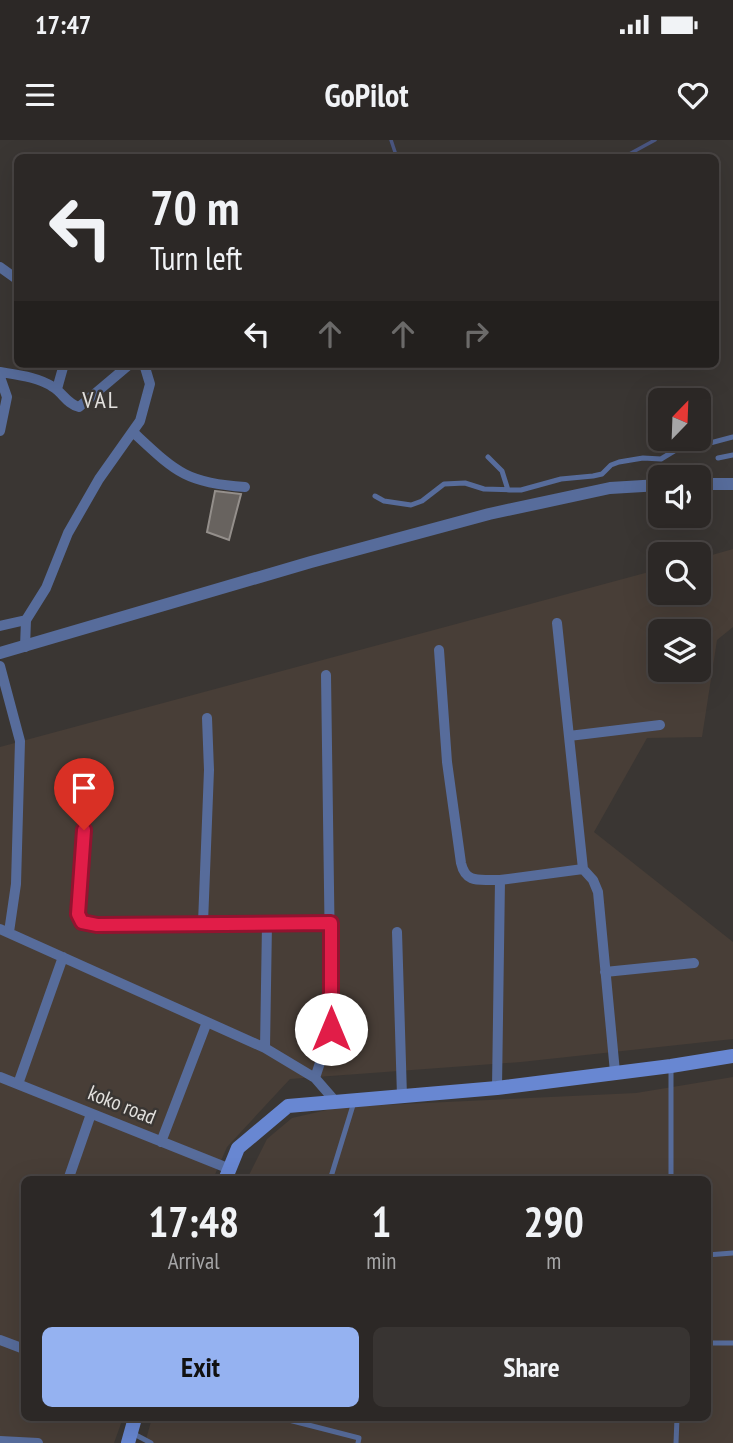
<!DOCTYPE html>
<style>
:root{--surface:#2c2826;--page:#383432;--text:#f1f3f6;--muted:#a6a6a7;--line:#484443;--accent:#95b2f1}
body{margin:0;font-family:"PT Sans Narrow",sans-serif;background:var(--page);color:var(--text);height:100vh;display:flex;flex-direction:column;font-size:26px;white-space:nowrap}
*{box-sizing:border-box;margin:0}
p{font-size:23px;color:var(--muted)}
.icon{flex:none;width:38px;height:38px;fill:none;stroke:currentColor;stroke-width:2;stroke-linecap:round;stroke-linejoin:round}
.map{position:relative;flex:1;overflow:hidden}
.drawer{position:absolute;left:21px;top:1036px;width:690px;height:245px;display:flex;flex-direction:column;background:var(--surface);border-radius:10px;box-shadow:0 7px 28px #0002,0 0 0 2px var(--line)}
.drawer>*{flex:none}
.guide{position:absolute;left:14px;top:14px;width:705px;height:214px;border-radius:10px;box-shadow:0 7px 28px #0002,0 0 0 2px var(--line);background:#2c2826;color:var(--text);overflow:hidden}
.needle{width:46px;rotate:23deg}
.tools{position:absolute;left:648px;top:248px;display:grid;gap:14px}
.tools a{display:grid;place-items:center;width:63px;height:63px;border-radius:10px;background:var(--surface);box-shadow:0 7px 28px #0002,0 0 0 2px var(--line);font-size:35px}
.pin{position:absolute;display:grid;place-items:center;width:60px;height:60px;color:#fff;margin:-72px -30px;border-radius:50% 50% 50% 0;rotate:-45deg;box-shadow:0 0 7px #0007}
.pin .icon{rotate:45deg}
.me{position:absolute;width:77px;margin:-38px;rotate:0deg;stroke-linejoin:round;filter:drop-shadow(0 0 5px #0008)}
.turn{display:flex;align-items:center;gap:24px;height:147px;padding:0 21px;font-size:32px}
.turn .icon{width:91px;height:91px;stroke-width:2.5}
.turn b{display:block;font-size:49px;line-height:60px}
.lanes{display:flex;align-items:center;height:66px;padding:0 21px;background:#0003;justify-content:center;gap:35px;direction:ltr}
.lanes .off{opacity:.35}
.eta{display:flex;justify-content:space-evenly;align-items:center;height:119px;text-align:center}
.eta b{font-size:42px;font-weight:800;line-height:49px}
.button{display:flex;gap:14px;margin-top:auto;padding:14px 21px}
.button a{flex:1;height:80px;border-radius:10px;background:var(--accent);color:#111;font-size:28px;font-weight:800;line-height:80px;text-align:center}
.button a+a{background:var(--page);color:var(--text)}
.status{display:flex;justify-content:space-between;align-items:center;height:49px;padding:0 35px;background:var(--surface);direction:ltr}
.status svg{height:19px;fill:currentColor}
header{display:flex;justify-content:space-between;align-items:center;height:91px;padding:0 21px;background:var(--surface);font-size:32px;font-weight:800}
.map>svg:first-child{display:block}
.built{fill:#483e37;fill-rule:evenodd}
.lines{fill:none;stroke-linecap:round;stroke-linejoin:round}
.stream{stroke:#4a5681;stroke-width:3.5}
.building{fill:#68635f;stroke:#948f8b;stroke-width:2}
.service{stroke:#576c9b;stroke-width:5}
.minor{stroke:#576c9b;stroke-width:10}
.tertiary{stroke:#576c9b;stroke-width:12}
.secondary{stroke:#6887d2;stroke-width:14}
.route-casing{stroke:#92132f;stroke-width:18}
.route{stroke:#e11d48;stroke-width:12}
.labels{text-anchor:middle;stroke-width:5;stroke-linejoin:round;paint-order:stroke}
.street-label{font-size:21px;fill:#e3e1de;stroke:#3a3633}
.quarter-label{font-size:24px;letter-spacing:2px;fill:#e3e1de;stroke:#3a3633}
</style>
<div class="status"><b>17:47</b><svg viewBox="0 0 49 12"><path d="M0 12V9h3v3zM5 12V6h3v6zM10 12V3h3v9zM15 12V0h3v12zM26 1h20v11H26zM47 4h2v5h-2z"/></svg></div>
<header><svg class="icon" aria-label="menu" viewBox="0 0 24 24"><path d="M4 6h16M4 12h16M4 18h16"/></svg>GoPilot<svg class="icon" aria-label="heart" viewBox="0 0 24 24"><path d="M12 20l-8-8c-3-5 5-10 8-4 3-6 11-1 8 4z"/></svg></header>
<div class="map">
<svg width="733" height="1303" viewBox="0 0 733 1303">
<rect width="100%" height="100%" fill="#3a3633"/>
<path class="built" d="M 733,409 L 733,487 L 717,500 L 702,597 L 647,598 L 594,692 L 733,802 L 733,899 L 521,922 L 290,939 L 227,1007 L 213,1039 L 24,1040 L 24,1278 L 123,1278 L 114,1303 L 0,1303 L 0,607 L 660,429 L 660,453 L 698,453 L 698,419 ZM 660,492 L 698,492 L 698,530 L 660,530 Z
M 733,937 L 733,1303 L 145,1303 L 152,1278 L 707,1278 L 707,1040 L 247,1039 L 267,999 L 292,978 L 340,967 L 636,953 Z"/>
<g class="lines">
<path class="stream" d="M 391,0 L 397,18
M 622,18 L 655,0"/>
</g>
<path class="building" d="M 215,351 L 241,354 L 229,400 L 207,392 Z"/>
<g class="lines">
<path class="service" d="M 488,317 L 502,331 L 508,350
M 718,318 L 733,315
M 375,356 L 384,361 L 411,365 L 422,361 L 444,344 L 465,343 L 484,349 L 521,350 L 561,339 L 593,336 L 602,334 L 611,325 L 619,322 L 643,318 L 661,319 L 679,308 L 695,307 L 733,297
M 671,926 L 671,1040
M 330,1040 L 354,962
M 707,1115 L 733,1113
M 707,1203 L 733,1203
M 281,1278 L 359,1298 L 358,1303
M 134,1294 L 151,1303
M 676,1303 L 677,1278"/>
<path class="minor" d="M 0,127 L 18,140
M 0,232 C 18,235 38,237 53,247 C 63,253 67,264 79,267 L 130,224
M 0,237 L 7,257 L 0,291
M 57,249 L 64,224
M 133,292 C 175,331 185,343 245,347
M 557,483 L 583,729 L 593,740 L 598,752 L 615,932
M 0,486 L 26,480
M 25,507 L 26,480 L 46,448 L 68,393 L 99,339 L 140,281 L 150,244 L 144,224
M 439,510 L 447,622 L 461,723 C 466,745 481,739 500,740
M 0,526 L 20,601 L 16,744 L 9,792
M 207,578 L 209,630 L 203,783 L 267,784 L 265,908
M 569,596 L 660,585
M 84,690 L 78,773 L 82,782 L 97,785 L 203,783
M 267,784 L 331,783
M 0,789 L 265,908 L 315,938 L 335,961
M 397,792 L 402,956
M 605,832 L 694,823
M 0,937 L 230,1029
M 315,938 L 331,889 L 326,535
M 18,944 L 63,817
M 497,948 L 500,740 L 583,729
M 161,1002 L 207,882
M 68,1040 L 91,974
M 0,1200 L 24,1209
M 0,1301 L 38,1303"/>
<path class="tertiary" d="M 698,344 L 733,344
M 0,513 L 311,422 L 489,374 L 610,348 L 660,345"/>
<path class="secondary" d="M 225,1040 L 238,1008 L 288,966 L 497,948 L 671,926 L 733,916
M 128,1303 L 135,1278"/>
</g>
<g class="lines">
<g class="route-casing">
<path id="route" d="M 84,690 L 78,774 L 82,782 L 97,785 L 331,783 L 331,889"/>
</g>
<use href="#route" class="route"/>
</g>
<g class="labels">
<g class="street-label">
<text transform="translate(122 965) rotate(22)" y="7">koko road</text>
</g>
<g class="quarter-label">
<text x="101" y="268">VAL</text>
</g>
</g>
</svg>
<div class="tools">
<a><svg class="needle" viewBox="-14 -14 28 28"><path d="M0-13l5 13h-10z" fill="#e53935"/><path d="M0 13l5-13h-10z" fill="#a6a6a7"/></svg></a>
<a><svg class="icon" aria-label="sound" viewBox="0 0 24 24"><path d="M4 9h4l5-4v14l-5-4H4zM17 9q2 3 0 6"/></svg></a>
<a><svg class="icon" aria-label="search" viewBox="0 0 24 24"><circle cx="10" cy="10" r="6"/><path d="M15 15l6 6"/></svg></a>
<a><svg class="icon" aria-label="layers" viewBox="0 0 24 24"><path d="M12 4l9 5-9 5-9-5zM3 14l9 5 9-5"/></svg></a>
</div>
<div class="pin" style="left:84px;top:690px;background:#d93025"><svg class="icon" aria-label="arrive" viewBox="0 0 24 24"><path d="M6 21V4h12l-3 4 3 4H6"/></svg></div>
<svg class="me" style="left:331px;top:889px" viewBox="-20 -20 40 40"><circle r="19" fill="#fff"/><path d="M0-13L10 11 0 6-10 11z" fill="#e11d48"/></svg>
<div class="guide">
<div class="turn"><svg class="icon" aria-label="left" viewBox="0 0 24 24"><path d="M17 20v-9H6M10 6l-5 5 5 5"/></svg><div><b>70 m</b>Turn left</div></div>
<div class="lanes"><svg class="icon" aria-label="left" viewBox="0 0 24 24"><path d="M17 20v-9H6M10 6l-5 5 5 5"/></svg><svg class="icon off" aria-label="ahead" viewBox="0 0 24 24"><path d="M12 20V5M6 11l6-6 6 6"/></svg><svg class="icon off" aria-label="ahead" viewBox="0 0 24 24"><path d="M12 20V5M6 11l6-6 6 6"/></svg><svg class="icon off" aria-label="right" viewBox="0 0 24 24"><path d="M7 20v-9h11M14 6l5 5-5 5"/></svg></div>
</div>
<section class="drawer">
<div class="eta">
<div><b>17:48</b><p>Arrival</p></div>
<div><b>1</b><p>min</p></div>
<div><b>290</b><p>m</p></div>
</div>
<div class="button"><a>Exit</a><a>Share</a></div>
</section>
</div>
